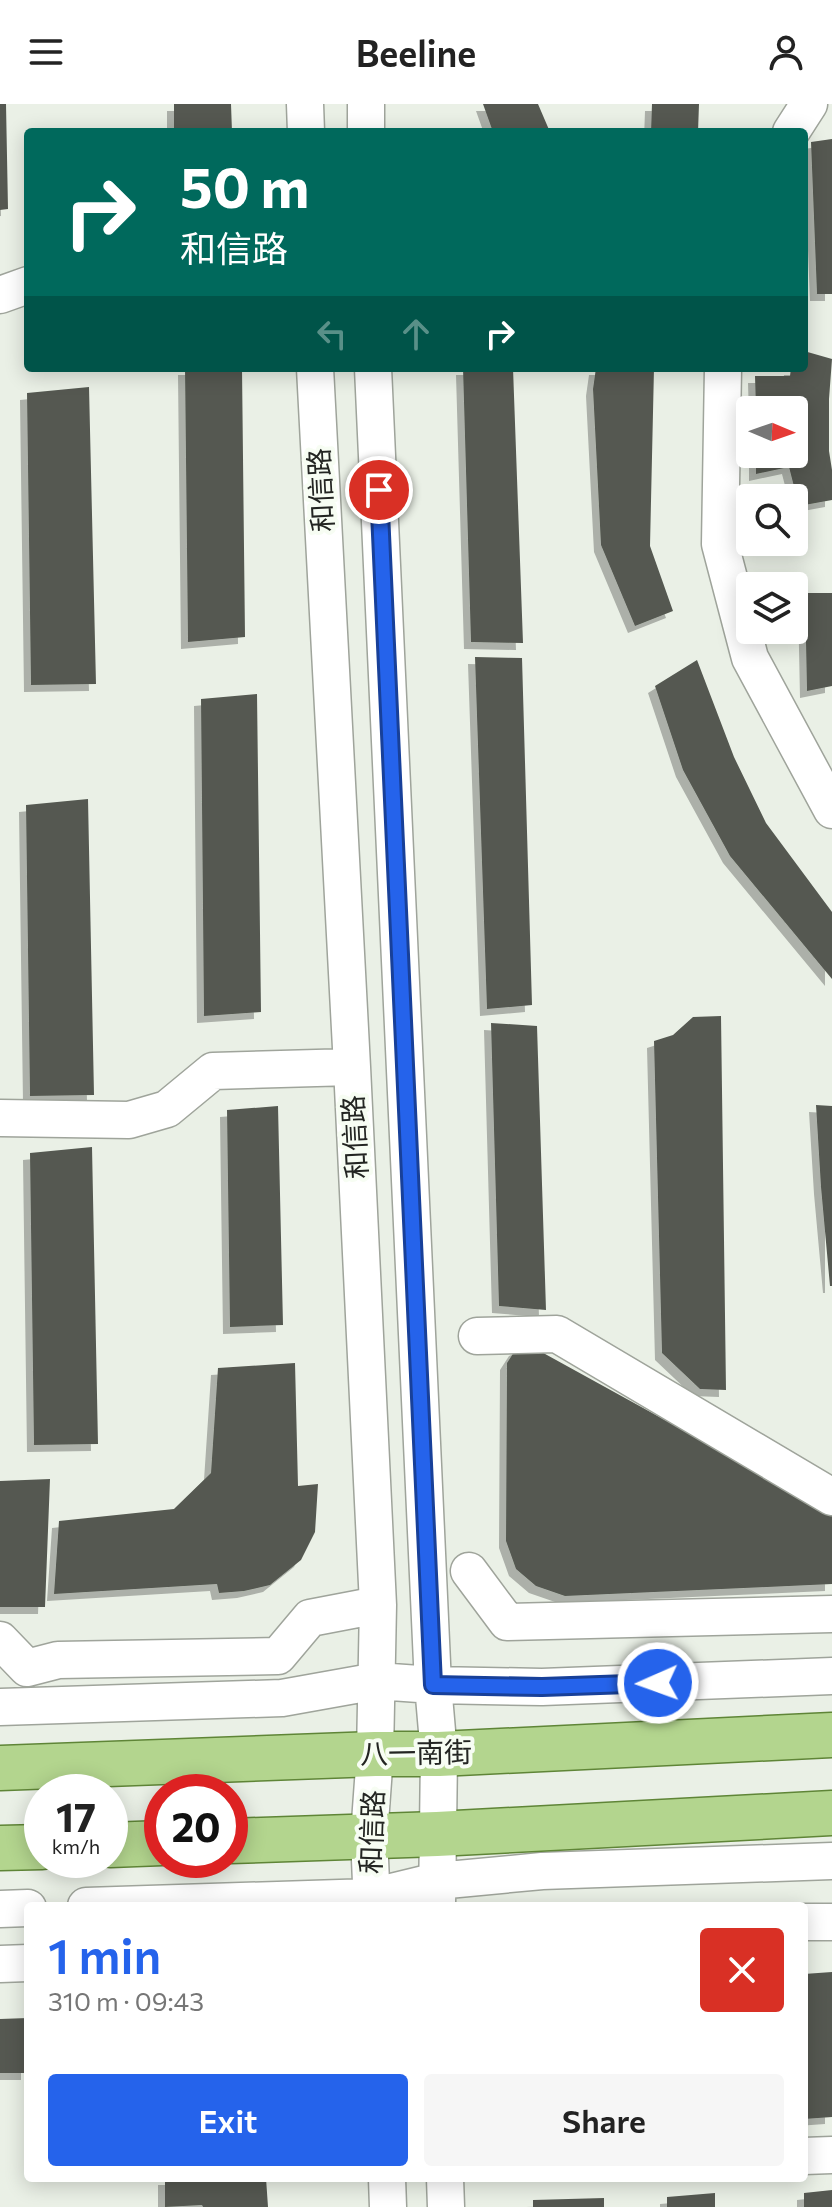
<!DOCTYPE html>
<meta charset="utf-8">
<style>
:root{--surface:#fff;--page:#f6f6f6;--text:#222;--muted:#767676;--accent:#2563eb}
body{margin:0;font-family:Commissioner,"Noto Sans SC",sans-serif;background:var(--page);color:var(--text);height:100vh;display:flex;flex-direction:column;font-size:30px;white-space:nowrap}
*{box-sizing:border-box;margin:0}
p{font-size:26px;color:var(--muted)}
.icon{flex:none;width:44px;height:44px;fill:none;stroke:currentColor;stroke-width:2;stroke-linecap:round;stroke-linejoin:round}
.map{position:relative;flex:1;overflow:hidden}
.drawer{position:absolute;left:24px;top:1798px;width:784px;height:280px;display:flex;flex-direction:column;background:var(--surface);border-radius:8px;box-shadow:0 4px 20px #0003}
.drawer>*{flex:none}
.banner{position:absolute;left:24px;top:24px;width:784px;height:244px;border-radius:8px;box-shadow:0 4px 20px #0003;background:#00695c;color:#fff;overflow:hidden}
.needle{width:52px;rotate:92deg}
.buttons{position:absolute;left:736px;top:292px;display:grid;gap:16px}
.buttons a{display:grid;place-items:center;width:72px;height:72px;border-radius:8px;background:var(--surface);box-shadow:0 4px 20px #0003;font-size:40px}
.speed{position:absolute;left:24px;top:1670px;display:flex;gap:16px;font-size:40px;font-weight:700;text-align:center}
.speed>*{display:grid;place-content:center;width:104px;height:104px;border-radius:50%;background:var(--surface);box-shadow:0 4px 20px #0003;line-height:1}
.speed small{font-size:20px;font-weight:400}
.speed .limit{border:12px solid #d22;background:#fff;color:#111}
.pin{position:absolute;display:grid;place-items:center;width:68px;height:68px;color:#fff;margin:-34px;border:4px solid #fff;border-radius:50%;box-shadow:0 2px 8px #0007}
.me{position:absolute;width:88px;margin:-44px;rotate:268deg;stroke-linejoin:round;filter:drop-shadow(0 0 6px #0008)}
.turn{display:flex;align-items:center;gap:28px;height:168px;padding:0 24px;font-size:36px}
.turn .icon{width:104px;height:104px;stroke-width:2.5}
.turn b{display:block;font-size:56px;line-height:68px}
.lanes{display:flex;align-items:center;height:76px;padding:0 24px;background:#0003;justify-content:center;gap:40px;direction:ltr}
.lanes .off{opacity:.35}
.round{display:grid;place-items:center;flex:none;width:84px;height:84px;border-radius:8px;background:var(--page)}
.headline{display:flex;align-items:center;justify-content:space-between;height:136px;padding:0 24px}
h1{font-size:48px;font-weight:600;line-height:60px;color:var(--accent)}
.primary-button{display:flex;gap:16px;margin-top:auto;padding:16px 24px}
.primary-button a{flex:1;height:92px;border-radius:8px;background:var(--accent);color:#fff;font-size:32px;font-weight:600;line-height:92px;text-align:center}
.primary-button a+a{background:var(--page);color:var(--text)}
header{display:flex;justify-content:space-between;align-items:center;height:104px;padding:0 24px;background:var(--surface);font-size:36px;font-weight:600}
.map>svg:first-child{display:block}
.building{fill:#555951;filter:url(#shadow)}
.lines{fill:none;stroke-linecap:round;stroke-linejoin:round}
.minor-casing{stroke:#9fa49b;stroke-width:39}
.major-casing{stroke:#5f8537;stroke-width:47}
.minor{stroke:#fff;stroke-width:36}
.major{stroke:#b3d58e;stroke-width:44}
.route-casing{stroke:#184099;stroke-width:20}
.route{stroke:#2563eb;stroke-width:14}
.labels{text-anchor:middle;stroke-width:8;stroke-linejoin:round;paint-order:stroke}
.street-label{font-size:28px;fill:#232522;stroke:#f7fdf3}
</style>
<header><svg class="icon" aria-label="menu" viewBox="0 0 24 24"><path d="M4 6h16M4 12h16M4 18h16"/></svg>Beeline<svg class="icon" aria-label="person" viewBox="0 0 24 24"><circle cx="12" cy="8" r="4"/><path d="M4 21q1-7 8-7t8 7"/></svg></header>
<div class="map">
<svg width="832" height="2103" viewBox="0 0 832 2103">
<defs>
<filter id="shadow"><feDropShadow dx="-7" dy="7" stdDeviation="0" flood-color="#0004"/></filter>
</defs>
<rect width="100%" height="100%" fill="#eaf0e6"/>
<path class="building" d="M 0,0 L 6,0 L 8,105 L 0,106 Z
M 174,0 L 231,0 L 232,28 L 174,28 Z
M 483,0 L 538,0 L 550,28 L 493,28 Z
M 652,0 L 699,0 L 698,28 L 651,28 Z
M 832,35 L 832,190 L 817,190 L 811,38 Z
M 804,247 L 832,255 L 829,295 L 829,347 L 832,366 L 832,396 L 799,402 L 789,363 L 756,370 L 756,350 L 794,350 L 794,306 L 756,306 L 755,272 L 790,272 L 791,264 L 804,264 Z
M 185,264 L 242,264 L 245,533 L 188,538 Z
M 463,264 L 513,264 L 523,539 L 471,538 Z
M 596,264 L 654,264 L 650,442 L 673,507 L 635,522 L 601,441 L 593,285 Z
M 89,283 L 96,580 L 31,581 L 27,289 Z
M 805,489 L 832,489 L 832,582 L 807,587 Z
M 475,553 L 522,554 L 532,901 L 487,905 Z
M 697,556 L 734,653 L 766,719 L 832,808 L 832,875 L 730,752 L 683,666 L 655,582 Z
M 257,590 L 261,908 L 204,912 L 201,595 Z
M 88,695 L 94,991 L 30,992 L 26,701 Z
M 721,912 L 726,1286 L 700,1285 L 662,1249 L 654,937 L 673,931 L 693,913 Z
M 491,919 L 537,922 L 546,1206 L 499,1202 Z
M 816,1001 L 832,1002 L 832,1182 L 830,1182 L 821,1083 Z
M 278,1002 L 283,1221 L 230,1223 L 227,1006 Z
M 92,1043 L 98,1340 L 34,1341 L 30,1049 Z
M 527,1240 L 832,1408 L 832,1480 L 565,1492 L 536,1482 L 516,1465 L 506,1437 L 507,1259 L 516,1245 Z
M 295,1259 L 298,1382 L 318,1380 L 315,1428 L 301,1456 L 270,1481 L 244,1487 L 219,1489 L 217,1480 L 54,1490 L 59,1417 L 174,1405 L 211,1369 L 218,1264 Z
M 50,1375 L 45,1503 L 0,1503 L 0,1377 Z
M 832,1868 L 832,2013 L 804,2015 L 804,1870 Z
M 28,1914 L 28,1969 L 0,1969 L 0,1915 Z
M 165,2074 L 266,2074 L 268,2103 L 203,2103 L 202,2101 L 165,2103 Z
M 832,2086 L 832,2103 L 804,2103 L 804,2089 Z
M 715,2089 L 715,2103 L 667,2103 L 667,2093 Z
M 604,2094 L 604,2103 L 533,2103 L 533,2096 Z"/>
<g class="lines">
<g class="minor-casing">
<path id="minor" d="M 305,0 L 306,28
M 366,0 L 366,28
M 791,28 L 809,0
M 0,191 L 28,181
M 315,264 L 352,963 L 378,1501 L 375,1650 L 369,1732 L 372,1802
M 373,264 L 433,1581 L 439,1650 L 437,1802
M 723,264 L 720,440 L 750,554 L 832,706
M 0,1014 L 129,1016 L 167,1005 L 213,967 L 352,963
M 477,1232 L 557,1230 L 832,1393
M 469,1467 L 507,1518 L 832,1510
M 0,1536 L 27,1564 L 58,1556 L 278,1552 L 310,1514 L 378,1501
M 0,1603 L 282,1594 L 377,1577 L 433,1581 L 542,1583 L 832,1572
M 86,1802 L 371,1793 L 437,1777 L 542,1767 L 832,1757
M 0,1805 L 28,1804
M 804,1818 L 832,1818
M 0,1860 L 28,1859
M 804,2052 L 832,2051
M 387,2074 L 388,2103
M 445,2074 L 446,2103"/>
</g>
<g class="major-casing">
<path id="major" d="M 0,1664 L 375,1650 L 439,1650 L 832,1631
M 230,1737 L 437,1730 L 832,1709
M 110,1741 L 162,1739
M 0,1744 L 42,1743"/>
</g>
<use href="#minor" class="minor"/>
<use href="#major" class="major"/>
</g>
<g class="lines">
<g class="route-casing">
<path id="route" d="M 379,386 L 433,1581 L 542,1583 L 658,1579"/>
</g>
<use href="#route" class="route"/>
</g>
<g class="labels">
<g class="street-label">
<text transform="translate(321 386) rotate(-93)" y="10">和信路</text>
<text transform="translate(355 1033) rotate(-93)" y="10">和信路</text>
<text transform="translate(416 1649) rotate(-1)" y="10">八一南街</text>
<text transform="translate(372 1728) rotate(-88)" y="10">和信路</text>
</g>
</g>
</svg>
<div class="buttons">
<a><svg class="needle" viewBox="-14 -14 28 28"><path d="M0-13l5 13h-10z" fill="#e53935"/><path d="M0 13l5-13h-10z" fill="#767676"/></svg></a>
<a><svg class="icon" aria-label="search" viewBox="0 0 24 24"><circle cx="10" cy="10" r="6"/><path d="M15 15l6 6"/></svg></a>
<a><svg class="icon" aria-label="layers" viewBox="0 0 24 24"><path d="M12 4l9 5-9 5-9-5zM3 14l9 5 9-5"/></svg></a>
</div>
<div class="speed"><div>17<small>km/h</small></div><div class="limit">20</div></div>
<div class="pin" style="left:379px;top:386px;background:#d93025"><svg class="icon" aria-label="arrive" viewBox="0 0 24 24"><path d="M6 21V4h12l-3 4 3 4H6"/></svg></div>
<svg class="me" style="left:658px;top:1579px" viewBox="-20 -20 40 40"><circle r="17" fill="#2563eb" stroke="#fff" stroke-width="3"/><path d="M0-11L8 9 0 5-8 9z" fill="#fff"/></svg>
<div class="banner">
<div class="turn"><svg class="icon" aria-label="right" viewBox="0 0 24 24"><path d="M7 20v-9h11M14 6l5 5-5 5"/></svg><div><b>50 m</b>和信路</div></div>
<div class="lanes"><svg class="icon off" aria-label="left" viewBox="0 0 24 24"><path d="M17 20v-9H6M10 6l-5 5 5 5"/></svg><svg class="icon off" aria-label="ahead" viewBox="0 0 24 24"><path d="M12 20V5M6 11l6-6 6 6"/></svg><svg class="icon" aria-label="right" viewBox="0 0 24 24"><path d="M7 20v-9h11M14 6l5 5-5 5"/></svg></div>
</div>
<section class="drawer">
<div class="headline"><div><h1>1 min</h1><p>310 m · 09:43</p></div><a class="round" style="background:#d93025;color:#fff"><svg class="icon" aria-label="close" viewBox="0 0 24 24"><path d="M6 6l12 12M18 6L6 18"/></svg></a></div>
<div class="primary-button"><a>Exit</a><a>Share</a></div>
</section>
</div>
